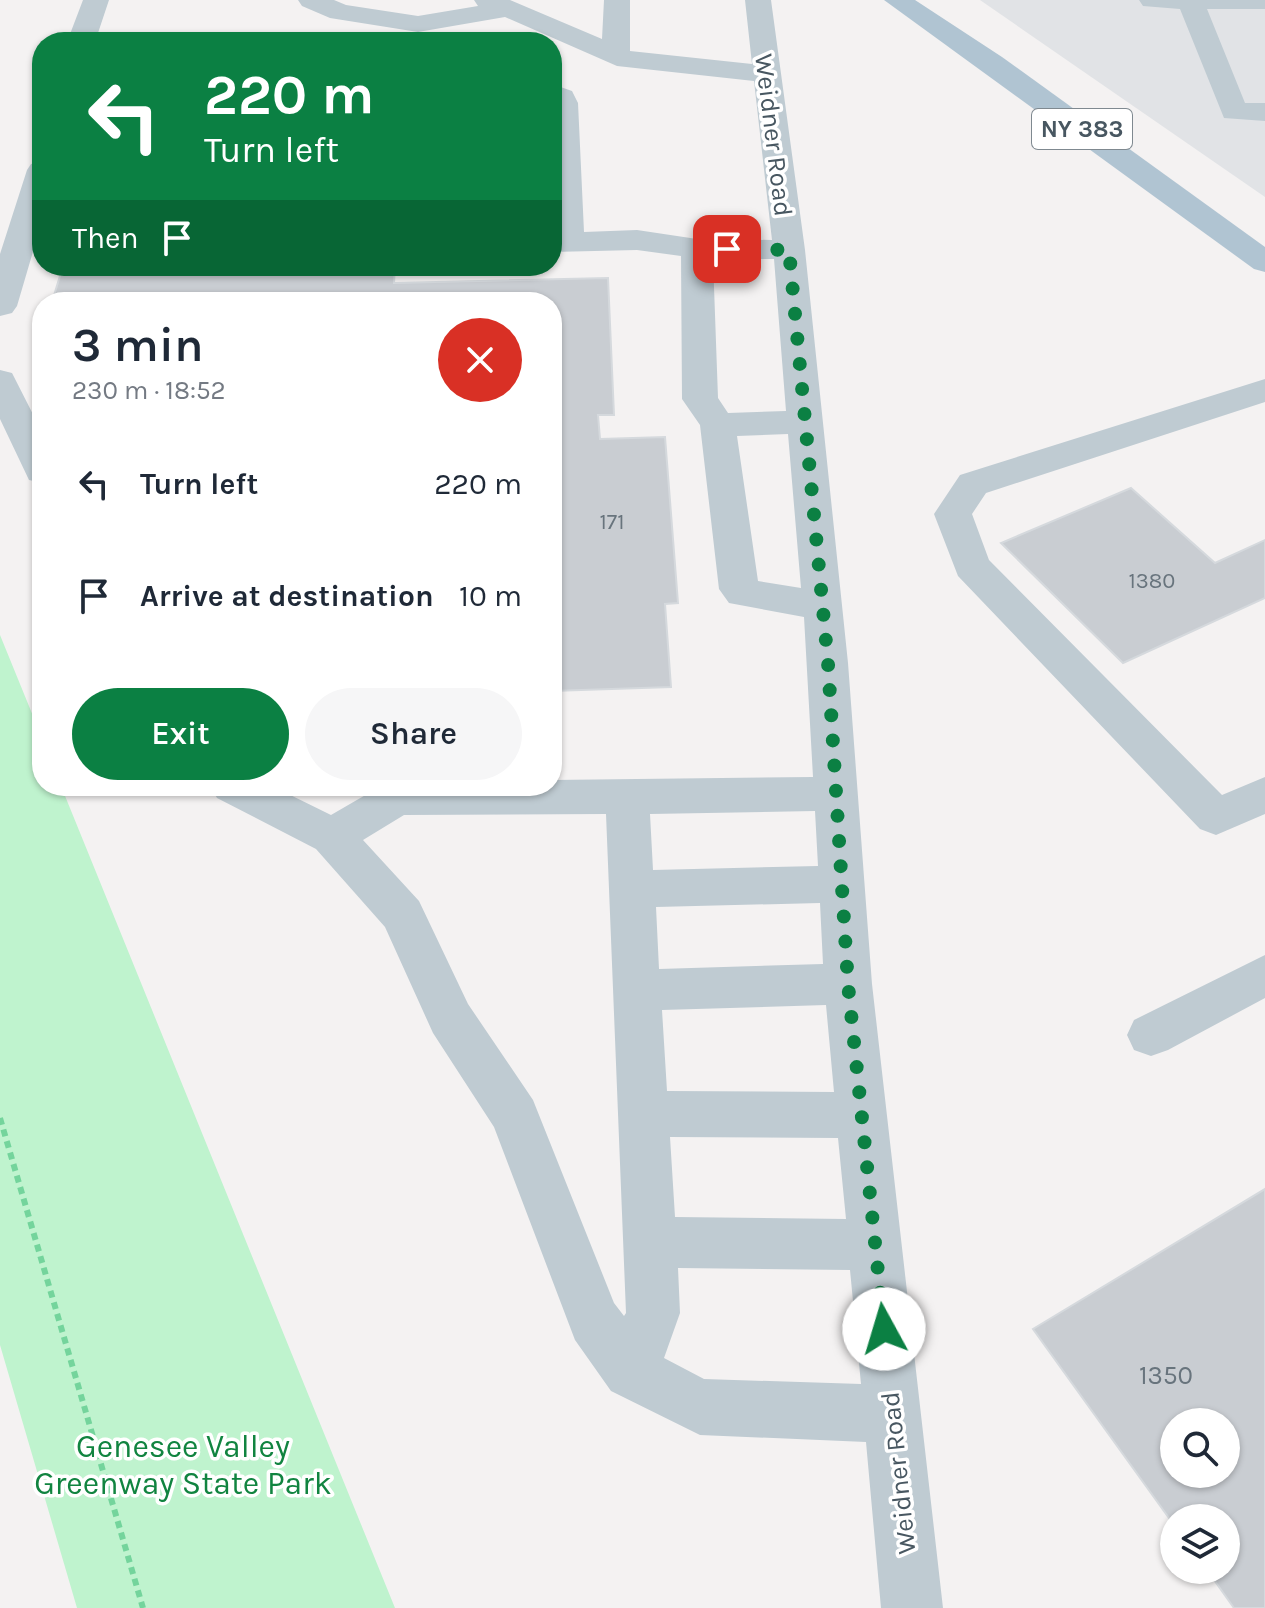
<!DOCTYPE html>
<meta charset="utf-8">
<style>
:root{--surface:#fff;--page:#f6f6f7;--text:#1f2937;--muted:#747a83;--accent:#0b8043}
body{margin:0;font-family:Karla,sans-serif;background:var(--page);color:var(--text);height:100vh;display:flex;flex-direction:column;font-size:30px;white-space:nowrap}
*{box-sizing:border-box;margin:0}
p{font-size:26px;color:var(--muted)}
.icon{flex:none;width:44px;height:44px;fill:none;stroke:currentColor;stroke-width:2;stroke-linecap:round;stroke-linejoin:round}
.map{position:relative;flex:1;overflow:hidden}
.sheet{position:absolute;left:32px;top:292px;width:530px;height:504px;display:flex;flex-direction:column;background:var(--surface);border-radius:32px;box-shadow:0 2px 6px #0004}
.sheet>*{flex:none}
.guide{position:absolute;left:32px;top:32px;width:530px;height:244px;border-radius:32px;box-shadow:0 2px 6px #0004;background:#0b8043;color:#fff;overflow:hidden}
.fabs{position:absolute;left:1160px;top:1408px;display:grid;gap:16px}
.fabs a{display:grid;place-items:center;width:80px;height:80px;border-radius:50%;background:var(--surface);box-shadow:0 2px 6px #0004;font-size:40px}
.pin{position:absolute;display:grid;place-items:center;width:68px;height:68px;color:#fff;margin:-34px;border-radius:16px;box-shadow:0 4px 12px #0006}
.me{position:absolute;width:88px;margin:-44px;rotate:354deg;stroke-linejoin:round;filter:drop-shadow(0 0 6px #0008)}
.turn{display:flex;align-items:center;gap:28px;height:168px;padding:0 40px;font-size:36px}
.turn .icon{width:104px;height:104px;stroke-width:2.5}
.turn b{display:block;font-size:56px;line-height:68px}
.then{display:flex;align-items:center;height:76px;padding:0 40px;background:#0003;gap:16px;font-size:30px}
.round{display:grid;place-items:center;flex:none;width:84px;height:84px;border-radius:42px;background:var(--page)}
.overview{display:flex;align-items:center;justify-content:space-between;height:136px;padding:0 40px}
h1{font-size:48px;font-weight:600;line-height:60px}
.button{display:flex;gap:16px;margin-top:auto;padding:16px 40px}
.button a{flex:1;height:92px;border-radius:48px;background:var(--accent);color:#fff;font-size:32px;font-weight:600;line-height:92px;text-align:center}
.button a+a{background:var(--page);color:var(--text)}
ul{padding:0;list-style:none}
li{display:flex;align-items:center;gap:24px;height:112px;padding:0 40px}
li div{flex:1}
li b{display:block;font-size:30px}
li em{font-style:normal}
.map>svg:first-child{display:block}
.airport{fill:#e1e3e6}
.green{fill:#bff3ce}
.building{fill:#c9cdd2;stroke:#d5d9dd;stroke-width:2;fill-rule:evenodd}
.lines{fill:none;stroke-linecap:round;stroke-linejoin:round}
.path{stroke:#74d49c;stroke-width:6;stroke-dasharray:7 5;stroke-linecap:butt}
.minor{fill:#bfcbd2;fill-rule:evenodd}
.major{fill:#b0c4d2;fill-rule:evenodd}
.route{stroke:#0b8043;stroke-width:14;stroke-dasharray:0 25.2}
.labels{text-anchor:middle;stroke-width:7;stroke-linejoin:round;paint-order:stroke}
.number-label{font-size:22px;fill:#68747d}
.shield{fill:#fff;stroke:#7f8990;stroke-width:2}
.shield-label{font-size:24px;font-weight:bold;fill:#485761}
.street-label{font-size:26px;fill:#485761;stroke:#fff}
.near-number-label{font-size:26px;fill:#68747d}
.near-park-label{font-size:32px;fill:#118440;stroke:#fff}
</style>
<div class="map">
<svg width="1265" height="1608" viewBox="0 0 1265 1608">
<rect width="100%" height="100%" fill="#f4f2f2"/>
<path class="airport" d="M 980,0 L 1265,0 L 1265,197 Z"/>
<path class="green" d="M 0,635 L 42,738 L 42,786 L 61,786 L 395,1608 L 77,1608 L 0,1345 Z"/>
<path class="building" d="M 63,266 L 395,266 L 394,283 L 608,278 L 614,415 L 598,415 L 600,439 L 665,437 L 678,603 L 665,604 L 671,687 L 552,691 L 552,302 L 52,302 Z
M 1131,488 L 1215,563 L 1265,540 L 1265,598 L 1123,663 L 1001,543 Z
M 1265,1189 L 1265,1608 L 1234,1608 L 1207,1570 L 1226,1570 L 1226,1518 L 1174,1518 L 1174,1525 L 1033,1329 ZM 1174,1422 L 1226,1422 L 1226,1474 L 1174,1474 Z"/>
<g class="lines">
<path class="path" d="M 0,1118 L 143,1608"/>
<path class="minor" d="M 83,0 L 109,0 L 95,42 L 67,42 Z
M 298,0 L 334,0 L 346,5 L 418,16 L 478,6 L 474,0 L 510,0 L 602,39 L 604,0 L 630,0 L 630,51 L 752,64 L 745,0 L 771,0 L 805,250 L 848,663 L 872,984 L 943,1608 L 881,1608 L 866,1442 L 700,1435 L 611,1391 L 575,1340 L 494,1127 L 433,1033 L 385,927 L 316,849 L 217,798 L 210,786 L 272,786 L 331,815 L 381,786 L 552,786 L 552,780 L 813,777 L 804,617 L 729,603 L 719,589 L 700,425 L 682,399 L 681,256 L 637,250 L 552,252 L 552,84 L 572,91 L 578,103 L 584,232 L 637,230 L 697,239 L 772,240 L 754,81 L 617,66 L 505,17 L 418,32 L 330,18 L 302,6 ZM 713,259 L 774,259 L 786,411 L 728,413 L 718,398 ZM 788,434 L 801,588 L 758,581 L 737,436 ZM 815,811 L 818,866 L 653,870 L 650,814 ZM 606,814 L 626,1313 L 624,1316 L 614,1303 L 533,1100 L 468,1004 L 419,901 L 363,840 L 404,815 ZM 820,903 L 823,964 L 659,969 L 656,907 ZM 826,1005 L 834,1092 L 667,1091 L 662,1010 ZM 670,1137 L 838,1138 L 846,1219 L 675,1217 ZM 678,1268 L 850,1270 L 861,1384 L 704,1379 L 664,1358 L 680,1313 Z
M 1139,0 L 1265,0 L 1265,9 L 1207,9 L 1245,103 L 1265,103 L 1265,121 L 1224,118 L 1180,9 L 1143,6 Z
M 42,161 L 42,221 L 17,306 L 12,313 L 0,316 L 0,254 L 27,170 L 31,164 Z
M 0,370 L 12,373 L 42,432 L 42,483 L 29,480 L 0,419 Z
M 1265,379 L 1265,402 L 986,493 L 972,514 L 989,560 L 1222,795 L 1265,777 L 1265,814 L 1216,835 L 1200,829 L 958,576 L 934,514 L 960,475 Z
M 1265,955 L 1265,998 L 1168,1050 L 1151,1056 L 1134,1050 L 1127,1035 L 1134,1020 Z"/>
<path class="major" d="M 884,0 L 915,0 L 1002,57 L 1265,247 L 1265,272 L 1254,269 Z"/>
</g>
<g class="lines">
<path class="route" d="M 727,249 L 789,250 L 828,663 L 848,984 L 884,1329"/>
</g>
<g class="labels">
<g class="number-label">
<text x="612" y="529">171</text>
<text x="1152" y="588">1380</text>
</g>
<rect class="shield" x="1032" y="109" width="100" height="40" rx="6"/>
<g class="shield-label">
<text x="1082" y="137">NY 383</text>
</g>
<g class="street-label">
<text transform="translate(774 135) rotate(83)" y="9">Weidner Road</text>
<text transform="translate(898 1473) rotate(-96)" y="9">Weidner Road</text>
</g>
<g class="near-number-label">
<text x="1166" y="1384">1350</text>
</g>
<g class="near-park-label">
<text x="183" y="1457">Genesee Valley<tspan x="183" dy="37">Greenway State Park</tspan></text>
</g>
</g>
</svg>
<div class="fabs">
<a><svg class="icon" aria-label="search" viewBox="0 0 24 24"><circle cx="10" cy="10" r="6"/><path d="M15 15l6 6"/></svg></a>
<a><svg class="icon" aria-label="layers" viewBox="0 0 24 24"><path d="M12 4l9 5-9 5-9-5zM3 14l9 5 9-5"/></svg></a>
</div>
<div class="pin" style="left:727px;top:249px;background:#d93025"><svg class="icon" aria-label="arrive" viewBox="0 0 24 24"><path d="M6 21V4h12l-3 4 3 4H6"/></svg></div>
<svg class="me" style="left:884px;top:1329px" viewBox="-20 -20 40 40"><circle r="19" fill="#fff"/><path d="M0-13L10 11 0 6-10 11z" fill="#0b8043"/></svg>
<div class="guide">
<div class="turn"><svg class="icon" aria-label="left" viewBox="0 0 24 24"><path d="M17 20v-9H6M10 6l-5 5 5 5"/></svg><div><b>220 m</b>Turn left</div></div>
<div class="then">Then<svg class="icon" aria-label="arrive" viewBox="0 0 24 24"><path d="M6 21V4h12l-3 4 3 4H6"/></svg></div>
</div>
<section class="sheet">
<div class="overview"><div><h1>3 min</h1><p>230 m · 18:52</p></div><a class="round" style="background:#d93025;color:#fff"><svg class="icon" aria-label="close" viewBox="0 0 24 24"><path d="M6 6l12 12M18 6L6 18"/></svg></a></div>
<ul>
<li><svg class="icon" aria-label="left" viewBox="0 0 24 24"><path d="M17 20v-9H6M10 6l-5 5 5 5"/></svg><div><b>Turn left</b></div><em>220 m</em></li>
<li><svg class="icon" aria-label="arrive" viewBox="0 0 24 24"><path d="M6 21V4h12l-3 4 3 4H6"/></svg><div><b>Arrive at destination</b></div><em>10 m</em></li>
</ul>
<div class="button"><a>Exit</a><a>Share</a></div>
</section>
</div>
